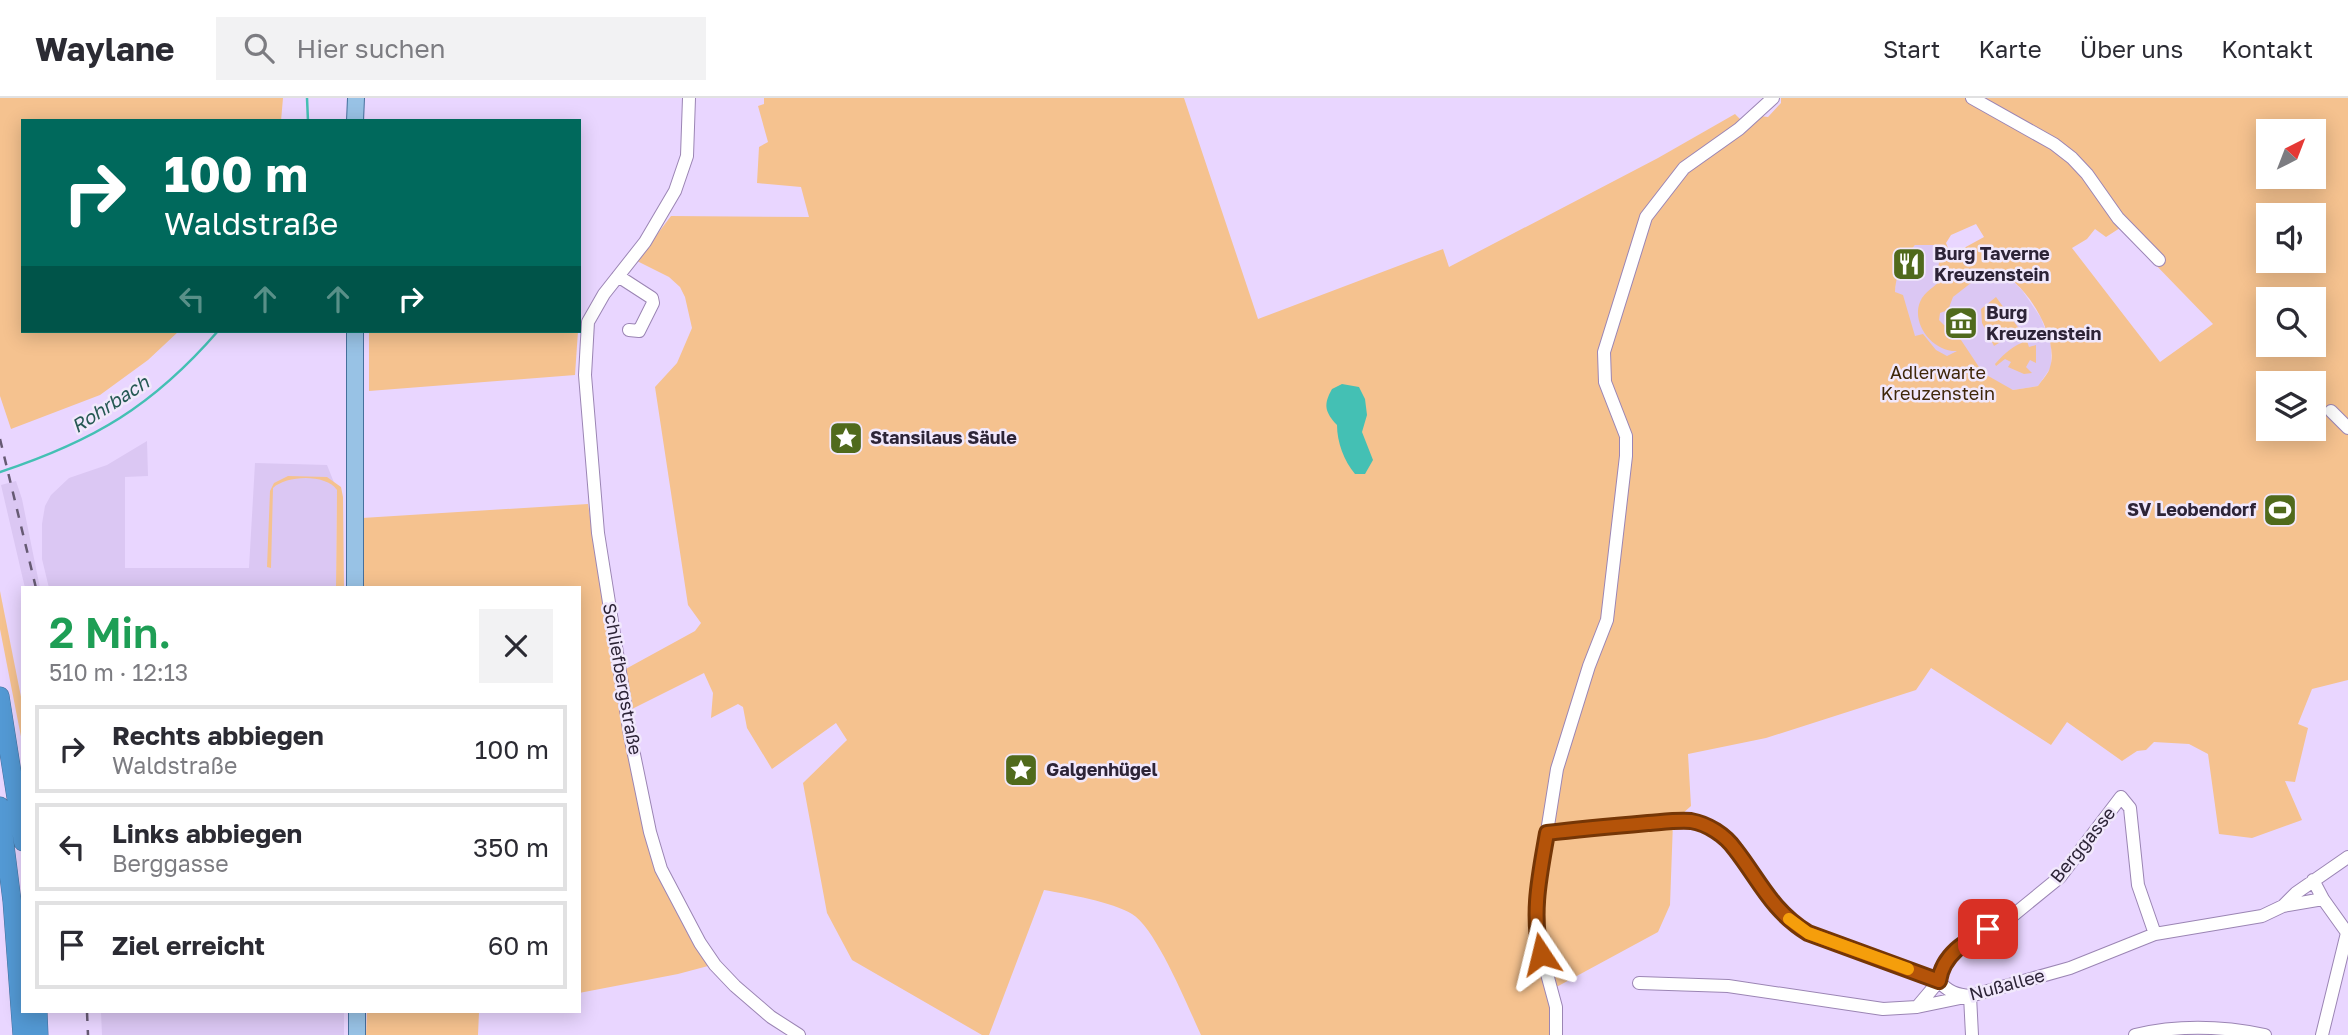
<!DOCTYPE html>
<html lang="de">
<meta charset="utf-8">
<style>
:root{--surface:#fff;--page:#f2f2f3;--text:#2b2b33;--muted:#7c7c81;--line:#e1e1e2}
body{margin:0;font-family:"Golos Text",sans-serif;background:var(--page);color:var(--text);height:100vh;display:flex;flex-direction:column;font-size:26px;white-space:nowrap}
*{box-sizing:border-box;margin:0}
p{font-size:23px;color:var(--muted)}
.icon{flex:none;width:38px;height:38px;fill:none;stroke:currentColor;stroke-width:2;stroke-linecap:round;stroke-linejoin:round}
.map{position:relative;flex:1;overflow:hidden}
.side{position:absolute;left:21px;top:488px;width:560px;height:427px;display:flex;flex-direction:column;background:var(--surface);border-radius:0px;box-shadow:0 4px 18px #0003}
.side>*{flex:none}
.hud{position:absolute;left:21px;top:21px;width:560px;height:214px;border-radius:0px;box-shadow:0 4px 18px #0003;background:#00695c;color:#fff;overflow:hidden}
.needle{width:46px;rotate:42deg}
.fabs{position:absolute;left:2256px;top:21px;display:grid;gap:14px}
.fabs a{display:grid;place-items:center;width:70px;height:70px;border-radius:0px;background:var(--surface);box-shadow:0 4px 18px #0003;font-size:35px}
.pin{position:absolute;display:grid;place-items:center;width:60px;height:60px;color:#fff;margin:-30px;border-radius:14px;box-shadow:0 4px 10px #0006}
.me{position:absolute;width:77px;margin:-38px;rotate:350deg;stroke-linejoin:round;filter:drop-shadow(0 0 5px #0008)}
.turn{display:flex;align-items:center;gap:24px;height:147px;padding:0 28px;font-size:32px}
.turn .icon{width:91px;height:91px;stroke-width:2.5}
.turn b{display:block;font-size:49px;line-height:60px}
.lanes{display:flex;align-items:center;height:66px;padding:0 28px;background:#0003;justify-content:center;gap:35px;direction:ltr}
.lanes .off{opacity:.35}
.round{display:grid;place-items:center;flex:none;width:74px;height:74px;border-radius:0px;background:var(--page)}
.overview{display:flex;align-items:center;justify-content:space-between;height:119px;padding:0 28px}
h1{font-size:42px;font-weight:600;line-height:52px;color:#1e9e55}
ul{padding:0;list-style:none}
li{display:flex;align-items:center;gap:21px;height:88px;margin:0 14px 10px;padding:0 14px;border:4px solid var(--line);border-radius:0px}
li div{flex:1}
li b{display:block;font-size:26px}
li em{font-style:normal}
header{display:flex;align-items:center;gap:42px;box-sizing:border-box;height:98px;padding:0 35px;background:var(--surface);border-bottom:2px solid var(--line)}
header strong{font-size:33px}
nav{display:flex;gap:38px;margin-inline-start:auto;font-size:24px}
.search{width:490px;height:63px;background:var(--page);display:flex;align-items:center;gap:18px;box-sizing:border-box;padding:0 24px;border-radius:0px;color:var(--muted);font-size:26px}
.map>svg:first-child{display:block}
.built{fill:#dbc7f3}
.green{fill:#f5c28f;fill-rule:evenodd}
.water{fill:#44c0b4}
.lines{fill:none;stroke-linecap:round;stroke-linejoin:round}
.stream{stroke:#44c0b4;stroke-width:2.5}
.minor-casing{stroke:#9b85b4;stroke-width:14}
.major-casing{stroke:#46709d;stroke-width:18}
.highway-casing{stroke:#46709d;stroke-width:19}
.minor{stroke:#fff;stroke-width:12}
.major{stroke:#98c2e5;stroke-width:16}
.highway{stroke:#5399d4;stroke-width:18}
.rail{stroke:#665a73;stroke-width:2.5;stroke-dasharray:9 9;stroke-linecap:butt}
.route-casing{stroke:#753606;stroke-width:18}
.route{stroke:#b45309;stroke-width:12}
.slow{stroke:#f59e0b;stroke-width:12}
.labels{text-anchor:middle;stroke-width:5;stroke-linejoin:round;paint-order:stroke}
.poi-label{font-size:18px;font-weight:bold;fill:#2d2437;stroke:#f1e8fc;text-anchor:start}
.park-label{font-size:18px;fill:#3f2609;stroke:#f1e8fc}
.street-label{font-size:18px;fill:#2d2437;stroke:#f1e8fc}
.water-label{font-size:19px;font-style:italic;fill:#255853;stroke:#f1e8fc}
</style>
<header>
<strong>Waylane</strong>
<div class="search"><svg class="icon" aria-label="search" viewBox="0 0 24 24"><circle cx="10" cy="10" r="6"/><path d="M15 15l6 6"/></svg>Hier suchen</div>
<nav><a>Start</a><a>Karte</a><a>Über uns</a><a>Kontakt</a></nav>
</header>
<div class="map">
<svg width="2348" height="937" viewBox="0 0 2348 937">
<rect width="100%" height="100%" fill="#e9d6ff"/>
<path class="built" d="M 1915,147 L 1934,147 L 1939,165 L 1978,182 L 1995,174 L 2005,176 L 2022,192 L 2041,220 L 2051,248 L 2051,269 L 2038,288 L 2013,292 L 2007,290 L 1983,275 L 1966,251 L 1953,321 L 1914,238 L 1909,220 L 1895,195 L 1896,178 L 1903,162 Z
M 147,343 L 148,378 L 125,379 L 125,470 L 249,470 L 255,365 L 327,367 L 337,392 L 336,490 L 49,490 L 42,461 L 42,426 L 45,408 L 51,397 L 69,380 L 107,367 Z
M 16,383 L 22,401 L 40,490 L 25,490 L 1,387 Z
M 101,914 L 344,914 L 344,937 L 102,937 Z"/>
<path class="green" d="M 0,0 L 283,0 L 281,23 L 23,23 L 23,233 L 179,233 L 148,262 L 100,297 L 11,331 L 0,298 Z
M 764,0 L 1184,0 L 1258,221 L 1443,151 L 1449,169 L 1658,60 L 1735,16 L 1748,29 L 1760,18 L 1768,19 L 1781,5 L 1781,0 L 2348,0 L 2348,582 L 2312,591 L 2298,626 L 2308,630 L 2295,684 L 2285,683 L 2302,722 L 2252,740 L 2219,736 L 2208,656 L 2189,646 L 2154,644 L 2146,652 L 2137,653 L 2122,663 L 2067,624 L 2051,647 L 1931,570 L 1916,592 L 1766,640 L 1688,656 L 1691,708 L 1673,724 L 1670,807 L 1658,834 L 1549,893 L 1553,915 L 1550,937 L 1201,937 C 1188,909 1156,830 1132,816 C 1113,804 1067,796 1044,792 L 989,937 L 982,937 L 852,862 L 827,815 L 803,685 L 847,642 L 836,625 L 772,671 L 747,630 L 743,609 L 738,606 L 711,620 L 713,595 L 704,575 L 628,613 L 622,573 L 695,533 L 701,525 L 688,507 L 655,289 L 677,265 L 692,230 L 685,199 L 680,189 L 669,179 L 637,163 L 671,118 L 809,119 L 801,89 L 757,85 L 759,49 L 768,44 L 758,8 L 764,6 ZM 2268,33 L 2314,33 L 2314,79 L 2268,79 ZM 2268,117 L 2314,117 L 2314,163 L 2268,163 ZM 1976,126 L 1984,139 L 1953,156 L 1950,155 L 1946,145 L 1951,137 ZM 2120,130 L 2213,226 L 2160,264 L 2072,150 L 2087,141 L 2095,131 L 2106,139 ZM 1915,147 L 1934,147 L 1939,165 L 1937,173 L 1942,180 C 1936,189 1924,193 1920,204 C 1911,226 1933,254 1957,253 L 1947,258 L 1936,252 L 1923,236 L 1915,238 L 1903,197 L 1895,194 C 1896,176 1902,161 1915,147 ZM 1995,174 C 2024,179 2060,240 2050,269 C 2049,275 2042,282 2038,288 L 2013,292 L 1983,275 L 1951,227 L 1944,227 L 1939,222 L 1940,215 L 1948,212 L 1953,199 L 1976,181 L 1977,182 ZM 2268,201 L 2314,201 L 2314,247 L 2268,247 ZM 2268,285 L 2314,285 L 2314,331 L 2268,331 Z
M 1996,199 L 2020,232 L 1994,248 L 1982,225 L 1981,211 Z
M 369,233 L 578,233 L 575,277 L 369,293 Z
M 2027,243 L 2029,249 L 2036,247 L 2036,265 L 2030,262 L 2026,269 L 2032,275 L 2024,276 L 2008,269 L 2011,264 L 2005,261 L 1996,268 L 1995,266 C 2005,255 2013,247 2027,243 Z
M 288,378 L 327,379 L 341,389 L 343,399 L 344,490 L 336,490 L 337,392 C 326,376 287,377 273,390 L 271,470 L 267,469 L 270,393 L 274,385 Z
M 588,406 L 625,640 L 659,778 L 691,842 L 708,868 L 678,876 L 579,895 L 579,490 L 362,490 L 362,420 Z
M 0,493 L 23,609 L 23,649 L 0,531 Z
M 367,914 L 479,914 L 478,937 L 366,937 Z"/>
<path class="water" d="M 1342,286 L 1359,289 L 1365,301 L 1367,317 L 1362,334 L 1373,362 L 1365,376 L 1355,376 C 1344,363 1337,344 1337,327 C 1325,314 1323,307 1332,291 Z"/>
<g class="lines">
<path class="stream" d="M 307,0 L 308,23
M 0,374 C 94,343 153,308 218,233"/>
<g class="minor-casing">
<path id="minor" d="M 689,0 L 687,58 L 675,93 L 645,144 L 604,196 L 588,224 L 585,277 L 598,435 L 630,637 L 650,734 L 661,771 L 700,845 L 715,867 L 735,888 L 771,919 L 799,937
M 1972,0 L 2054,46 L 2072,60 L 2087,76 L 2118,120 L 2159,162
M 618,178 L 652,200 L 653,205 L 639,233 L 629,232
M 2331,313 L 2348,330
M 1547,735 C 1581,731 1614,728 1648,725 C 1662,724 1677,721 1691,723 C 1708,726 1725,737 1735,751 C 1760,784 1771,812 1808,835 L 1939,883 C 1948,894 1957,897 1970,898 L 1972,937
M 2313,782 L 2323,801 L 2348,836
M 2283,808 L 2323,801
M 1639,885 L 1728,888 L 1883,911 L 1917,909 L 1970,898 L 2070,870 L 2155,836 L 2262,818 L 2283,808 L 2296,795 L 2348,759
M 1917,909 L 1939,883 L 1941,870 L 1948,859 L 1965,844 L 2011,819 L 2060,779 L 2121,699 L 2130,710 L 2138,787 L 2155,836
M 1556,937 L 1556,909 L 1537,839 L 1536,803 L 1557,671 L 1589,568 L 1607,522 L 1626,358 L 1626,338 L 1605,284 L 1604,254 L 1646,119 L 1684,70 L 1739,31 L 1773,0
M 2135,937 C 2177,927 2222,928 2265,937
M 2322,937 L 2347,835"/>
</g>
<g class="major-casing">
<path id="major" d="M 355,23 L 356,0
M 355,490 L 355,233
M 357,914 L 357,937"/>
</g>
<g class="highway-casing">
<path id="highway" d="M 0,598 L 23,744
M 0,708 L 12,803 L 22,937
M 38,914 L 39,937"/>
</g>
<use href="#minor" class="minor"/>
<use href="#major" class="major"/>
<use href="#highway" class="highway"/>
<path class="rail" d="M 0,341 L 36,490
M 87,914 L 88,937"/>
</g>
<g class="lines">
<g class="route-casing">
<path id="route" d="M 1541,856 C 1531,815 1540,776 1547,735 C 1581,731 1614,728 1648,725 C 1662,724 1677,722 1691,723 C 1708,726 1725,737 1735,751 C 1760,783 1771,812 1808,835 L 1939,883 C 1943,856 1965,844 1988,831"/>
</g>
<use href="#route" class="route"/>
<path class="slow" d="M 1789,821 L 1808,835 L 1908,871"/>
</g>
<defs>
<g id="restaurant-square" transform="scale(1.75)"><rect x="-9" y="-9" width="18" height="18" rx="4" fill="#506a1c" stroke="#f1e8fc"/><path d="M-5-6h1v4h1v-4h1v4h1v-4h1v5L-1.5 .5V6h-2V.5L-5-1ZM5-6V6H3V1.5H1.5Q1.5-4 5-6Z" fill="#fff"/></g>
<g id="museum-square" transform="scale(1.75)"><rect x="-9" y="-9" width="18" height="18" rx="4" fill="#506a1c" stroke="#f1e8fc"/><path d="M0-6L6-3V-2H-6V-3ZM-5-1h2V3h-2ZM-1-1h2V3h-2ZM3-1h2V3H3ZM-6 4H6V6H-6Z" fill="#fff"/></g>
<g id="sight-square" transform="scale(1.75)"><rect x="-9" y="-9" width="18" height="18" rx="4" fill="#506a1c" stroke="#f1e8fc"/><path d="M0-6L1.8-2.2L6-1.7L2.9 1.2L3.7 5.4L0 3.3L-3.7 5.4L-2.9 1.2L-6-1.7L-1.8-2.2Z" fill="#fff"/></g>
<g id="stadium-square" transform="scale(1.75)"><rect x="-9" y="-9" width="18" height="18" rx="4" fill="#506a1c" stroke="#f1e8fc"/><path d="M0-5a6.5 5 0 1 0 0 10a6.5 5 0 1 0 0-10ZM-3.5-1.8h7v3.6h-7Z" fill="#fff"/></g>
</defs>
<g fill-rule="evenodd">
<use href="#restaurant-square" x="1909" y="166"/>
<use href="#museum-square" x="1961" y="225"/>
<use href="#sight-square" x="846" y="340"/>
<use href="#stadium-square" x="2280" y="412"/>
<use href="#sight-square" x="1021" y="672"/>
</g>
<g class="labels">
<g class="poi-label">
<text x="1934" y="162">Burg Taverne<tspan x="1934" dy="21">Kreuzenstein</tspan></text>
<text x="1986" y="221">Burg<tspan x="1986" dy="21">Kreuzenstein</tspan></text>
<text x="870" y="346">Stansilaus Säule</text>
<text x="2256" y="418" text-anchor="end">SV Leobendorf</text>
<text x="1046" y="678">Galgenhügel</text>
</g>
<g class="park-label">
<text x="1938" y="281">Adlerwarte<tspan x="1938" dy="21">Kreuzenstein</tspan></text>
</g>
<g class="street-label">
<text transform="translate(622 581) rotate(80)" y="6">Schliefbergstraße</text>
<text transform="translate(2083 747) rotate(-51)" y="6">Berggasse</text>
<text transform="translate(2007 887) rotate(-15)" y="6">Nußallee</text>
</g>
<g class="water-label">
<text transform="translate(110 306) rotate(-33)" y="7">Rohrbach</text>
</g>
</g>
</svg>
<div class="fabs">
<a><svg class="needle" viewBox="-14 -14 28 28"><path d="M0-13l5 13h-10z" fill="#e53935"/><path d="M0 13l5-13h-10z" fill="#7c7c81"/></svg></a>
<a><svg class="icon" aria-label="sound" viewBox="0 0 24 24"><path d="M4 9h4l5-4v14l-5-4H4zM17 9q2 3 0 6"/></svg></a>
<a><svg class="icon" aria-label="search" viewBox="0 0 24 24"><circle cx="10" cy="10" r="6"/><path d="M15 15l6 6"/></svg></a>
<a><svg class="icon" aria-label="layers" viewBox="0 0 24 24"><path d="M12 4l9 5-9 5-9-5zM3 14l9 5 9-5"/></svg></a>
</div>
<div class="pin" style="left:1988px;top:831px;background:#d93025"><svg class="icon" aria-label="arrive" viewBox="0 0 24 24"><path d="M6 21V4h12l-3 4 3 4H6"/></svg></div>
<svg class="me" style="left:1541px;top:856px" viewBox="-20 -20 40 40"><path d="M0-17L14 15 0 8-14 15z" fill="#b45309" stroke="#fff" stroke-width="4"/></svg>
<div class="hud">
<div class="turn"><svg class="icon" aria-label="right" viewBox="0 0 24 24"><path d="M7 20v-9h11M14 6l5 5-5 5"/></svg><div><b>100 m</b>Waldstraße</div></div>
<div class="lanes"><svg class="icon off" aria-label="left" viewBox="0 0 24 24"><path d="M17 20v-9H6M10 6l-5 5 5 5"/></svg><svg class="icon off" aria-label="ahead" viewBox="0 0 24 24"><path d="M12 20V5M6 11l6-6 6 6"/></svg><svg class="icon off" aria-label="ahead" viewBox="0 0 24 24"><path d="M12 20V5M6 11l6-6 6 6"/></svg><svg class="icon" aria-label="right" viewBox="0 0 24 24"><path d="M7 20v-9h11M14 6l5 5-5 5"/></svg></div>
</div>
<section class="side">
<div class="overview"><div><h1>2 Min.</h1><p>510 m · 12:13</p></div><a class="round"><svg class="icon" aria-label="close" viewBox="0 0 24 24"><path d="M6 6l12 12M18 6L6 18"/></svg></a></div>
<ul>
<li><svg class="icon" aria-label="right" viewBox="0 0 24 24"><path d="M7 20v-9h11M14 6l5 5-5 5"/></svg><div><b>Rechts abbiegen</b><p>Waldstraße</p></div><em>100 m</em></li>
<li><svg class="icon" aria-label="left" viewBox="0 0 24 24"><path d="M17 20v-9H6M10 6l-5 5 5 5"/></svg><div><b>Links abbiegen</b><p>Berggasse</p></div><em>350 m</em></li>
<li><svg class="icon" aria-label="arrive" viewBox="0 0 24 24"><path d="M6 21V4h12l-3 4 3 4H6"/></svg><div><b>Ziel erreicht</b></div><em>60 m</em></li>
</ul>
</section>
</div>
